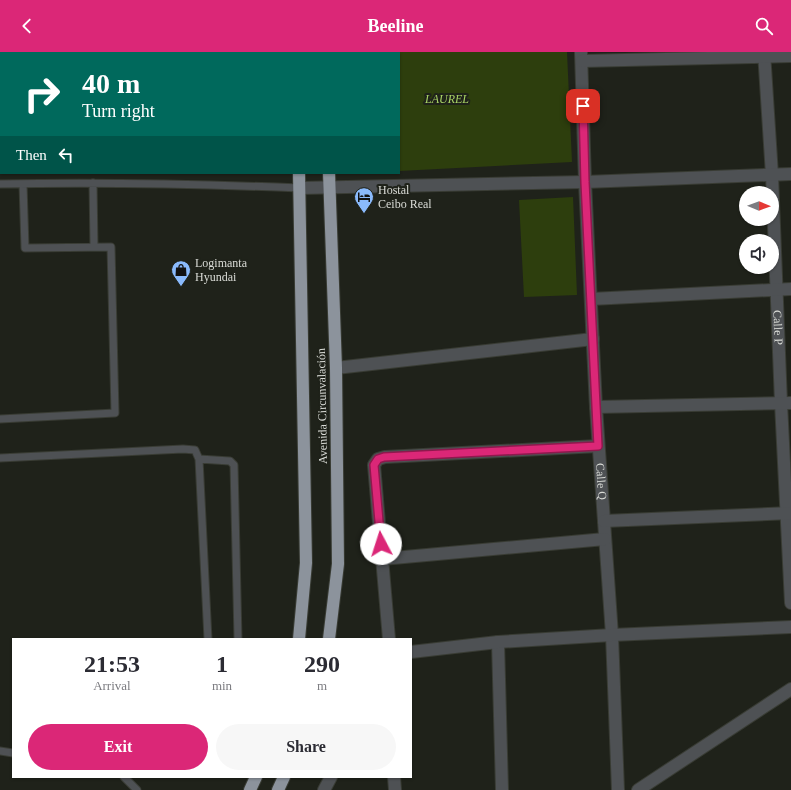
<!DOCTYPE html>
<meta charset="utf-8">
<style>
:root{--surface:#fff;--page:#f7f7f7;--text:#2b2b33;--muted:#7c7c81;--accent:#db2777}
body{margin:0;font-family:"Times New Roman",serif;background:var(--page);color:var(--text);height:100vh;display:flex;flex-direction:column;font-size:15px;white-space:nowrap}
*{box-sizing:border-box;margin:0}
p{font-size:13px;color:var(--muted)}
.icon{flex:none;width:22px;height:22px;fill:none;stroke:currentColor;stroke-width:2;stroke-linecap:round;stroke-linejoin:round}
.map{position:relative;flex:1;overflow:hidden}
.drawer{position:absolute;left:12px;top:586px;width:400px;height:140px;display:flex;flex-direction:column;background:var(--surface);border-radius:0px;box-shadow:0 1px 3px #0004}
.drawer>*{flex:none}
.hud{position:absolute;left:0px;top:0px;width:400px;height:122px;box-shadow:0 1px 3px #0004;background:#00695c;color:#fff;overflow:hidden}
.needle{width:26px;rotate:91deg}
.fabs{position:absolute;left:739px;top:134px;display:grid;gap:8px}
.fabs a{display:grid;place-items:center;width:40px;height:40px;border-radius:50%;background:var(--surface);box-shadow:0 1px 3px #0004;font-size:20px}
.pin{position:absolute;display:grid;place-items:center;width:34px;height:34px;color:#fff;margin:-17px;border-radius:8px;box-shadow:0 2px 6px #0006}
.me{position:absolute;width:44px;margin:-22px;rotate:355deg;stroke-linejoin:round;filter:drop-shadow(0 0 3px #0008)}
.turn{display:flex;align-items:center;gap:14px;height:84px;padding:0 16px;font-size:18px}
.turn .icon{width:52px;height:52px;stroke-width:2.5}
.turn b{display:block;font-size:28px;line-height:34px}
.then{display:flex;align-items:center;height:38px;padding:0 16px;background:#0003;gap:8px;font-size:15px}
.eta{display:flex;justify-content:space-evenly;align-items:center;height:68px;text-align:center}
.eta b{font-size:24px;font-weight:600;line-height:28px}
.button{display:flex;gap:8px;margin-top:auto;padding:8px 16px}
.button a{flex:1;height:46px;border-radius:24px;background:var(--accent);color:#fff;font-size:16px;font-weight:600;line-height:46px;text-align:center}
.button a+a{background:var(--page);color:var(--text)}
header{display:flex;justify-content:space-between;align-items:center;height:52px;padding:0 16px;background:var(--accent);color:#fff;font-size:18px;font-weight:600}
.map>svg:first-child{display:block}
.green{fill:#2d3e0d}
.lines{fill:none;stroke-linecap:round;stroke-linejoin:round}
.lane-casing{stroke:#393c34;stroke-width:9}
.street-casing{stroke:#393c34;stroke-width:14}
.highway-casing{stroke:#393c34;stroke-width:14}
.lane{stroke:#4e5154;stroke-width:7}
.street{stroke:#4e5154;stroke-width:12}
.highway{stroke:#8c939c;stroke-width:12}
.route-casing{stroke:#8e194d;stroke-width:10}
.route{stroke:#db2777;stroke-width:7}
.labels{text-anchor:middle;stroke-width:4;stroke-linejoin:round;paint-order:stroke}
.park-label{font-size:12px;font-style:italic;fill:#a8d265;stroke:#1f221a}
.poi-label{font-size:12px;fill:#d9dbd6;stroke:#1f221a;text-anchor:start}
.street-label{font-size:12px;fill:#d9dbd6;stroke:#1f221a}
</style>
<header><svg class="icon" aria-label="back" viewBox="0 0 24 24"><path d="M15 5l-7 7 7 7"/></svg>Beeline<svg class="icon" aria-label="search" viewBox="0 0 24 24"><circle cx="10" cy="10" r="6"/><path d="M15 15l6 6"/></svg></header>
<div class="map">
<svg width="791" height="738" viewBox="0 0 791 738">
<rect width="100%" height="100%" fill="#1f221a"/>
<path class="green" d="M 365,0 L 567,0 L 572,110 L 399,119 L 399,1 Z
M 573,145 L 577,243 L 524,245 L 519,148 Z"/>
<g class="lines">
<g class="lane-casing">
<path id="lane" d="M 93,131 L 94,195
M 0,132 C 100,130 200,132 300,136
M 0,367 L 115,361 L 111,195 L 25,196 L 23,132
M 0,406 L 183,397 L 195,398 L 199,407 L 208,587
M 199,407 L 230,409 L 234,413 L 238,587
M 0,699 L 13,701
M 124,725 L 137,738"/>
</g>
<g class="street-casing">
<g id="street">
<path id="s1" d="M 581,0 L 585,130 L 596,355 L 612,583 L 618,738"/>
<path id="s2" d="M 764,0 L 772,123 L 781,351 L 791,551"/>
<path d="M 582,9 L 791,4"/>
<path d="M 300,136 L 585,130 L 791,122"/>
<path d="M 591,247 L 791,237"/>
<path d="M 336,316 L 593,287"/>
<path d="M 596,355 L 791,351"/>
<path d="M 604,469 L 791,461"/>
<path d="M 382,507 L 605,487"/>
<path d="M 389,587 L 374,413 L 378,407 L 385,405 L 598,394"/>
<path d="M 498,590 L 502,738"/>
<path d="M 411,600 L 498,590 L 612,583 L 791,575"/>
<path d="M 394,725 L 395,738"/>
<path d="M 324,738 L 331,725"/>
<path d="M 638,738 L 791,637"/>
</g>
</g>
<g class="highway-casing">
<path id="highway" d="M 296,0 L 296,1
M 325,0 L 325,1
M 299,587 L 306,511 L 299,121
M 329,587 L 338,512 L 336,316 L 329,121
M 250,738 L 256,725
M 278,738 L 284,725"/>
</g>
<use href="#lane" class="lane"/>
<use href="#street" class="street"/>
<use href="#highway" class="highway"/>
</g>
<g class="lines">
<g class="route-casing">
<path id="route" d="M 381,492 L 374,413 L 378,407 L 384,405 L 598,394 L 585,130 L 583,54"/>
</g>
<use href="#route" class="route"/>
</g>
<defs>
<g id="hotel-pin" transform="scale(1)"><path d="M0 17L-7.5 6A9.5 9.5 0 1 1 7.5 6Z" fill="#8abafc" stroke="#1f221a"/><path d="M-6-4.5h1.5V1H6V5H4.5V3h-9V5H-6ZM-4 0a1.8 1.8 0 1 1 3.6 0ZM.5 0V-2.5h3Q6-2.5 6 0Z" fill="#111"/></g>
<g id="shop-pin" transform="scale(1)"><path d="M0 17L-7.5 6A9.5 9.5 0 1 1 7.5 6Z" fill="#8abafc" stroke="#1f221a"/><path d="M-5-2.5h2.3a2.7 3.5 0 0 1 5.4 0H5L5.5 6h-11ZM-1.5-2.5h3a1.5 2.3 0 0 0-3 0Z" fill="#111"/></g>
</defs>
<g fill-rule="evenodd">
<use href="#hotel-pin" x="364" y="145"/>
<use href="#shop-pin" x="181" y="218"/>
</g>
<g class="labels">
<g class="park-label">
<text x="447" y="51">LAUREL</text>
</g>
<g class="poi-label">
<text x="378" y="142">Hostal<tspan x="378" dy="14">Ceibo Real</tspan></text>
<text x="195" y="215">Logimanta<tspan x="195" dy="14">Hyundai</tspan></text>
</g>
<g class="street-label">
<text dy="4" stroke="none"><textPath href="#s2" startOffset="276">Calle P</textPath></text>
<text transform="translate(322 354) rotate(-91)" y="4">Avenida Circunvalación</text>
<text dy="4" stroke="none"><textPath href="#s1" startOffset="430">Calle Q</textPath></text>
</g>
</g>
</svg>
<div class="fabs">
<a><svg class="needle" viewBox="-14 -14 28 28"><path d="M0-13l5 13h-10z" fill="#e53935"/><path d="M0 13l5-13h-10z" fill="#7c7c81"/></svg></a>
<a><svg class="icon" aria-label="sound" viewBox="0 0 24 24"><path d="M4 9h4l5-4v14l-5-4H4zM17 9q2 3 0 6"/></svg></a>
</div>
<div class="pin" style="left:583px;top:54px;background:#d93025"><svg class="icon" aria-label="arrive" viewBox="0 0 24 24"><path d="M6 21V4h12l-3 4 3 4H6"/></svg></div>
<svg class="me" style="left:381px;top:492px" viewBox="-20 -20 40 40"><circle r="19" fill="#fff"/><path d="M0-13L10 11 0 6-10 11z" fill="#db2777"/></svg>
<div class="hud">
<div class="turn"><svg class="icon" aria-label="right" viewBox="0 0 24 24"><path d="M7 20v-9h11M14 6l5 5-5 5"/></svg><div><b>40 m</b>Turn right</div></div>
<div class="then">Then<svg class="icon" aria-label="left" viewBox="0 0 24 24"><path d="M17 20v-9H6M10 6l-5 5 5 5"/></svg></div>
</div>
<section class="drawer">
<div class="eta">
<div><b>21:53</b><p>Arrival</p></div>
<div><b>1</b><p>min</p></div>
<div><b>290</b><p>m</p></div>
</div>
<div class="button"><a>Exit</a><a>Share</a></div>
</section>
</div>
